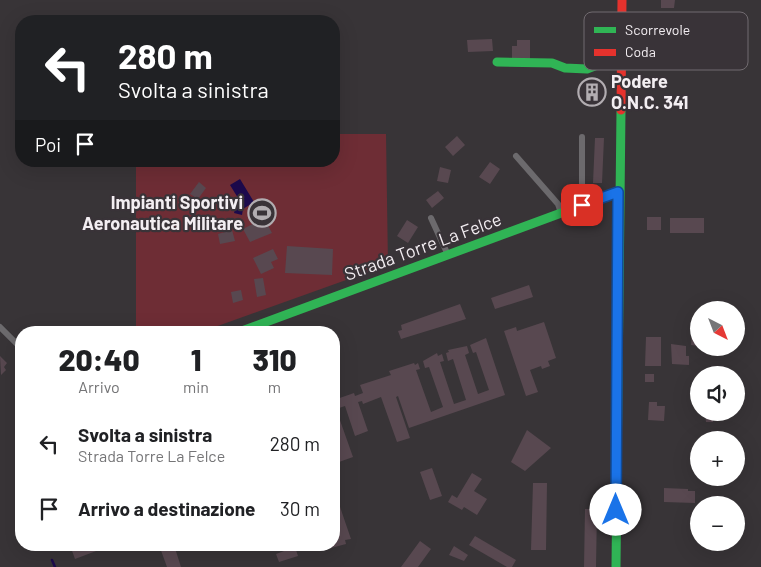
<!DOCTYPE html>
<html lang="it">
<meta charset="utf-8">
<style>
:root{--surface:#fff;--page:#f2f2f2;--text:#202124;--muted:#757577}
body{margin:0;font-family:Barlow,sans-serif;background:var(--page);color:var(--text);height:100vh;display:flex;flex-direction:column;font-size:19px;white-space:nowrap}
*{box-sizing:border-box;margin:0}
p{font-size:16px;color:var(--muted)}
.icon{flex:none;width:28px;height:28px;fill:none;stroke:currentColor;stroke-width:2;stroke-linecap:round;stroke-linejoin:round}
.map{position:relative;flex:1;overflow:hidden}
.drawer{position:absolute;left:15px;top:326px;width:325px;height:225px;display:flex;flex-direction:column;background:var(--surface);border-radius:20px;box-shadow:0 5px 20px #0002}
.drawer>*{flex:none}
.guide{position:absolute;left:15px;top:15px;width:325px;height:152px;border-radius:20px;box-shadow:0 5px 20px #0002;background:#202124;color:#fff;overflow:hidden}
.needle{width:32px;rotate:138deg}
.controls{position:absolute;left:690px;top:301px;display:grid;gap:10px}
.controls a{display:grid;place-items:center;width:55px;height:55px;border-radius:50%;background:var(--surface);box-shadow:0 5px 20px #0002;font-size:25px}
.pin{position:absolute;display:grid;place-items:center;width:42px;height:42px;color:#fff;margin:-21px;border-radius:10px;box-shadow:0 2px 8px #0006}
.me{position:absolute;width:55px;margin:-28px;rotate:0deg;stroke-linejoin:round;filter:drop-shadow(0 0 4px #0008)}
.turn{display:flex;align-items:center;gap:18px;height:105px;padding:0 20px;font-size:22px}
.turn .icon{width:65px;height:65px;stroke-width:2.5}
.turn b{display:block;font-size:35px;line-height:42px}
.then{display:flex;align-items:center;height:48px;padding:0 20px;background:#0003;gap:10px;font-size:19px}
.eta{display:flex;justify-content:space-evenly;align-items:center;height:85px;text-align:center}
.eta b{font-size:30px;font-weight:800;line-height:35px}
ul{padding:0;list-style:none}
li{display:flex;align-items:center;gap:15px;height:65px;padding:0 20px}
li div{flex:1}
li b{display:block;font-size:19px}
li em{font-style:normal}
.map>svg:first-child{display:block}
.green{fill:#6e2d35}
.water{fill:#1c0a4c}
.lines{fill:none;stroke-linecap:round;stroke-linejoin:round}
.stream{stroke:#1c0a4c;stroke-width:2.5}
.building{fill:#584850}
.street{stroke:#6c6a6d;stroke-width:6}
.fast{stroke:#30b455;stroke-width:9}
.jam{stroke:#e5322d;stroke-width:9}
.route-casing{stroke:#114b97;stroke-width:12}
.route{stroke:#1a73e8;stroke-width:9}
.labels{text-anchor:middle;stroke-width:4.5;stroke-linejoin:round;paint-order:stroke}
.poi-label{font-size:18px;font-weight:bold;fill:#f3eef2;stroke:#393338;text-anchor:start}
.street-label{font-size:18px;fill:#f3eef2;stroke:#393338}
.key{fill:#393338;stroke:#716b70;stroke-width:1}
.key-label{font-size:14px;fill:#f3eef2}
</style>
<div class="map">
<svg width="761" height="567" viewBox="0 0 761 567">
<rect width="100%" height="100%" fill="#383437"/>
<path class="green" d="M 334,134 L 386,134 L 388,265 L 201,332 L 136,332 L 136,161 L 334,161 Z"/>
<path class="water" d="M 240,179 L 254,202 L 243,209 L 242,215 L 234,213 L 238,198 L 230,185 Z"/>
<g class="lines">
<path class="stream" d="M 52,560 L 55,567"/>
</g>
<path class="building" d="M 661,0 L 675,0 L 674,8 L 661,8 Z
M 492,39 L 493,51 L 468,52 L 467,40 Z
M 517,40 L 530,40 L 530,60 L 512,60 L 512,46 L 517,46 Z
M 588,79 L 591,79 L 591,85 L 596,85 L 596,99 L 588,99 Z
M 457,136 L 465,145 L 453,156 L 445,147 Z
M 595,138 L 604,138 L 602,183 L 593,183 Z
M 490,162 L 500,169 L 490,184 L 479,177 Z
M 440,167 L 451,170 L 448,183 L 437,181 Z
M 199,182 L 206,188 L 198,199 L 190,194 Z
M 438,191 L 444,198 L 432,208 L 426,200 Z
M 647,217 L 661,217 L 661,230 L 647,230 Z
M 264,218 L 272,233 L 250,242 L 243,229 Z
M 670,218 L 704,218 L 704,233 L 670,233 Z
M 407,220 L 418,227 L 408,243 L 397,236 Z
M 232,230 L 235,241 L 220,244 L 218,234 Z
M 287,246 L 333,249 L 332,275 L 285,273 Z
M 273,249 L 278,259 L 271,262 L 274,268 L 261,274 L 253,258 Z
M 263,278 L 266,295 L 257,297 L 254,279 Z
M 529,285 L 533,297 L 495,309 L 491,298 Z
M 241,290 L 243,300 L 233,303 L 231,292 Z
M 460,304 L 466,319 L 401,339 L 398,331 L 402,330 L 401,325 Z
M 544,322 L 556,358 L 548,361 L 550,366 L 542,369 L 541,366 L 530,370 L 538,392 L 526,396 L 504,331 L 516,327 L 517,331 Z
M 692,334 L 699,334 L 699,346 L 691,345 Z
M 646,337 L 661,337 L 661,366 L 645,366 Z
M 486,338 L 505,395 L 409,428 L 398,396 L 396,397 L 410,438 L 397,442 L 381,397 L 363,404 L 362,401 L 358,402 L 368,431 L 355,436 L 345,406 L 336,409 L 353,457 L 339,462 L 334,446 L 334,400 L 354,393 L 355,396 L 363,393 L 360,385 L 391,375 L 389,371 L 414,363 L 415,365 L 418,363 L 420,369 L 416,370 L 431,412 L 443,407 L 429,367 L 425,368 L 423,361 L 437,353 L 438,356 L 442,354 L 444,361 L 440,362 L 454,404 L 466,400 L 453,359 L 448,361 L 446,353 L 449,352 L 448,350 L 467,346 L 469,353 L 465,355 L 478,394 L 489,390 L 476,352 L 473,353 L 470,345 Z
M 671,344 L 686,346 L 686,356 L 689,356 L 689,365 L 672,364 Z
M 0,356 L 7,363 L 4,367 L 6,370 L 1,375 Z
M 645,374 L 654,374 L 654,382 L 645,382 Z
M 649,402 L 657,402 L 657,406 L 665,406 L 664,421 L 648,420 Z
M 705,412 L 713,416 L 713,422 L 706,422 Z
M 527,430 L 551,448 L 525,471 L 511,462 Z
M 432,468 L 442,496 L 430,500 L 420,472 Z
M 472,473 L 482,479 L 474,491 L 487,499 L 477,515 L 464,507 L 462,510 L 448,502 L 452,495 L 457,498 Z
M 533,483 L 547,483 L 546,550 L 531,550 Z
M 664,488 L 688,489 L 688,491 L 695,491 L 695,503 L 664,502 Z
M 334,498 L 337,505 L 339,504 L 351,539 L 345,540 L 346,544 L 331,548 L 330,545 L 334,545 L 335,533 Z
M 585,509 L 597,509 L 596,567 L 584,567 Z
M 475,536 L 516,560 L 512,567 L 507,567 L 469,545 Z
M 420,541 L 431,549 L 418,567 L 401,567 Z
M 80,545 L 112,545 L 75,559 L 71,548 Z
M 159,545 L 174,545 L 181,567 L 167,567 Z
M 454,546 L 468,555 L 464,561 L 449,555 Z
M 295,547 L 298,556 L 279,562 L 276,554 Z"/>
<g class="lines">
<path class="street" d="M 516,156 L 558,204 L 561,213
M 582,205 L 582,137
M 431,218 L 448,255
M 0,327 L 21,348"/>
<path class="fast" d="M 497,62 L 552,63 L 565,68 L 587,69 L 610,60 L 621,59
M 239,332 L 618,192
M 616,567 L 621,110"/>
<path class="jam" d="M 621,110 L 622,0"/>
</g>
<g class="lines">
<g class="route-casing">
<path id="route" d="M 582,205 L 618,192 L 616,510"/>
</g>
<use href="#route" class="route"/>
</g>
<defs>
<g id="building-ring" transform="scale(1.4375)"><circle r="9.5" fill="#393338" stroke="#b2adb1" stroke-width="1.5"/><path d="M-4-6H4V6H1V3H-1V6H-4ZM-2.5-4.3h1.7v1.8h-1.7ZM.8-4.3h1.7v1.8H.8ZM-2.5-1h1.7V.8h-1.7ZM.8-1h1.7V.8H.8Z" fill="#b2adb1"/></g>
<g id="stadium-ring" transform="scale(1.4375)"><circle r="9.5" fill="#393338" stroke="#b2adb1" stroke-width="1.5"/><path d="M0-5a6.5 5 0 1 0 0 10a6.5 5 0 1 0 0-10ZM-3.5-1.8h7v3.6h-7Z" fill="#b2adb1"/></g>
</defs>
<g fill-rule="evenodd">
<use href="#building-ring" x="592" y="92"/>
<use href="#stadium-ring" x="262" y="213"/>
</g>
<g class="labels">
<g class="poi-label">
<text x="611" y="88">Podere<tspan x="611" dy="21">O.N.C. 341</tspan></text>
<text x="243" y="209" text-anchor="end">Impianti Sportivi<tspan x="243" dy="21">Aeronautica Militare</tspan></text>
</g>
<g class="street-label">
<text transform="translate(423 247) rotate(-20)" y="6">Strada Torre La Felce</text>
</g>
</g>
<rect x="584" y="12" width="164" height="58" rx="8" class="key"/>
<rect x="594" y="27" width="22" height="6" fill="#30b455"/>
<rect x="594" y="49" width="22" height="7" fill="#e5322d"/>
<g class="key-label">
<text x="625" y="35">Scorrevole</text>
<text x="625" y="57">Coda</text>
</g>
</svg>
<div class="controls">
<a><svg class="needle" viewBox="-14 -14 28 28"><path d="M0-13l5 13h-10z" fill="#e53935"/><path d="M0 13l5-13h-10z" fill="#757577"/></svg></a>
<a><svg class="icon" aria-label="sound" viewBox="0 0 24 24"><path d="M4 9h4l5-4v14l-5-4H4zM17 9q2 3 0 6"/></svg></a>
<a>+</a>
<a>−</a>
</div>
<div class="pin" style="left:582px;top:205px;background:#d93025"><svg class="icon" aria-label="arrive" viewBox="0 0 24 24"><path d="M6 21V4h12l-3 4 3 4H6"/></svg></div>
<svg class="me" style="left:616px;top:510px" viewBox="-20 -20 40 40"><circle r="19" fill="#fff"/><path d="M0-13L10 11 0 6-10 11z" fill="#1a73e8"/></svg>
<div class="guide">
<div class="turn"><svg class="icon" aria-label="left" viewBox="0 0 24 24"><path d="M17 20v-9H6M10 6l-5 5 5 5"/></svg><div><b>280 m</b>Svolta a sinistra</div></div>
<div class="then">Poi<svg class="icon" aria-label="arrive" viewBox="0 0 24 24"><path d="M6 21V4h12l-3 4 3 4H6"/></svg></div>
</div>
<section class="drawer">
<div class="eta">
<div><b>20:40</b><p>Arrivo</p></div>
<div><b>1</b><p>min</p></div>
<div><b>310</b><p>m</p></div>
</div>
<ul>
<li><svg class="icon" aria-label="left" viewBox="0 0 24 24"><path d="M17 20v-9H6M10 6l-5 5 5 5"/></svg><div><b>Svolta a sinistra</b><p>Strada Torre La Felce</p></div><em>280 m</em></li>
<li><svg class="icon" aria-label="arrive" viewBox="0 0 24 24"><path d="M6 21V4h12l-3 4 3 4H6"/></svg><div><b>Arrivo a destinazione</b></div><em>30 m</em></li>
</ul>
</section>
</div>
